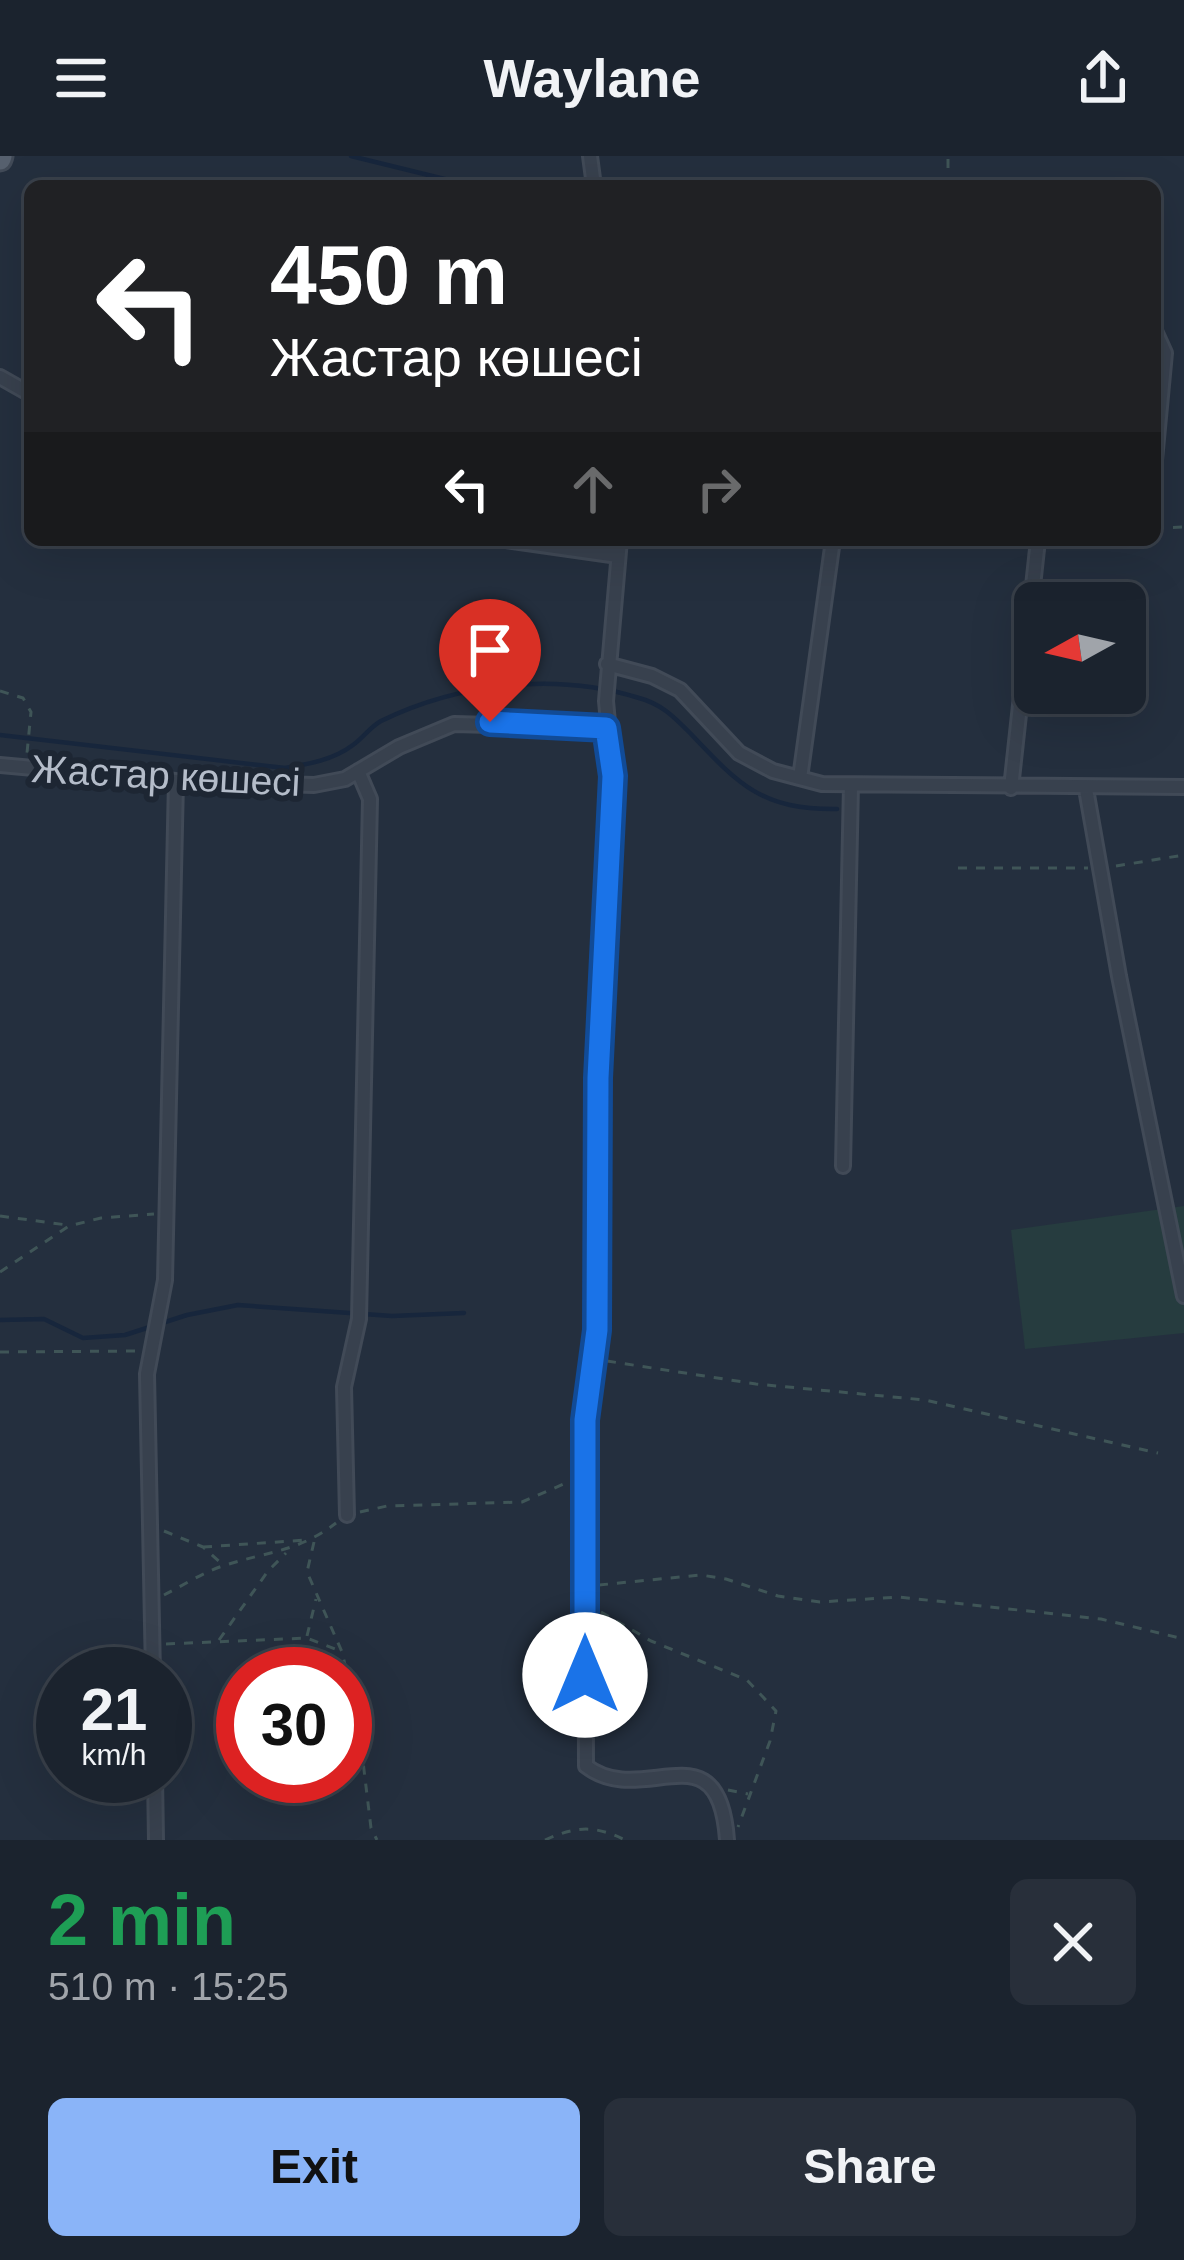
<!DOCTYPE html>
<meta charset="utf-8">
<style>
:root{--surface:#1b232e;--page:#282f3a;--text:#f1f3f6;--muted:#a0a4aa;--line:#39404a;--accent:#8ab4f8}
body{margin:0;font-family:Arial,sans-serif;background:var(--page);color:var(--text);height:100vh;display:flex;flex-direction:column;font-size:45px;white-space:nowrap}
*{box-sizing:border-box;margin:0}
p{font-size:39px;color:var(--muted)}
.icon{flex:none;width:66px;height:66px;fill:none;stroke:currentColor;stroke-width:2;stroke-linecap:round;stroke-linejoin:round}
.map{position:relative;height:1684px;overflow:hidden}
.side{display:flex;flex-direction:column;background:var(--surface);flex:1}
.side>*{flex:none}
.hud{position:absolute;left:24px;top:24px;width:1137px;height:366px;border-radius:18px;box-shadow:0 12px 48px #0002,0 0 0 3px var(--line);background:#202124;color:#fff;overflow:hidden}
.needle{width:78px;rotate:262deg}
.tools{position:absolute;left:1014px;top:426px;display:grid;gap:24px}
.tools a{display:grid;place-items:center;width:132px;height:132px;border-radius:18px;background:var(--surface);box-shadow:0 12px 48px #0002,0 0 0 3px var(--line);font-size:60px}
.speed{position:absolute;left:36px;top:1491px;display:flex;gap:24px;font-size:60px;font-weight:700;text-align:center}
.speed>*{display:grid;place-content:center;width:156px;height:156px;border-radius:50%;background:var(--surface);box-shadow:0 12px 48px #0002,0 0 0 3px var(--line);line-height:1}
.speed small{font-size:30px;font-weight:400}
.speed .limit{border:18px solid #d22;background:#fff;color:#111}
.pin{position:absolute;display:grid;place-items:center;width:102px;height:102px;color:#fff;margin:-123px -51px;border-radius:50% 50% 50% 0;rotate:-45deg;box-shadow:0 0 12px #0007}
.pin .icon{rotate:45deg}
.me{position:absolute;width:132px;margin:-66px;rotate:0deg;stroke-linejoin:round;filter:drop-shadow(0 0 9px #0008)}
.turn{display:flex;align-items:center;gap:42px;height:252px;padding:0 48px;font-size:54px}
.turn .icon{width:156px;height:156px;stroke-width:2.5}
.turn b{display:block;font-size:84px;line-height:102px}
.lanes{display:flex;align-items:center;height:114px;padding:0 48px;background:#0003;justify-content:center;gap:60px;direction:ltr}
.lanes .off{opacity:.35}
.round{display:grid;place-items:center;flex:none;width:126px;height:126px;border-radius:18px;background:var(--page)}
.summary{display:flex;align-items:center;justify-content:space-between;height:204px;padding:0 48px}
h1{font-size:72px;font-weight:800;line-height:90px;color:#1e9e55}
.cta{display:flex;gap:24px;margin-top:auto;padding:24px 48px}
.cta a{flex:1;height:138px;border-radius:18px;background:var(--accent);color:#111;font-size:48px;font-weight:800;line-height:138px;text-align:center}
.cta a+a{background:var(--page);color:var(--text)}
header{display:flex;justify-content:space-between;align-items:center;height:156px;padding:0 48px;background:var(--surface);font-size:54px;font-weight:800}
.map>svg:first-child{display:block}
.green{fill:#263c3f}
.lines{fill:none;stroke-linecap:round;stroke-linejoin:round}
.stream{stroke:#17263c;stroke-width:4.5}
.minor-casing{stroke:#414a57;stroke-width:18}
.primary-casing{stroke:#414a57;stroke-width:27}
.path{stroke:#3f5557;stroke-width:3;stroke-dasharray:9 9;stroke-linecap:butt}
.minor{stroke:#38414e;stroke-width:12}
.primary{stroke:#56606e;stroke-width:21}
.route-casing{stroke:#114b97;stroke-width:30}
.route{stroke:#1a73e8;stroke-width:21}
.labels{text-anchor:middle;stroke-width:12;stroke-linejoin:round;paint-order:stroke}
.street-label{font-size:39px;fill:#b4bcc9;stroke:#1d2633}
</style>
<header><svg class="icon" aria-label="menu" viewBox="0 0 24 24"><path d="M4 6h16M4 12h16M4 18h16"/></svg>Waylane<svg class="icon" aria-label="share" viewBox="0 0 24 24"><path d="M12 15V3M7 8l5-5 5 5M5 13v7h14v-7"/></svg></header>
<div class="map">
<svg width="1184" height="1684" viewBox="0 0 1184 1684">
<rect width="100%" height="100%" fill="#242f3e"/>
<path class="green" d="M 1184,1050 L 1184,1177 L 1025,1193 L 1011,1074 Z"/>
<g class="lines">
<path class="stream" d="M 351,0 L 473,30
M 0,579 L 285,612 C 309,608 333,604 353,589 C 363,582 370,571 381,565 C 459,527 555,516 639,542 C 662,548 675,562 691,578 C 740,630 763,654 837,653
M 0,1164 L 44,1163 L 83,1182 L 125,1179 L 187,1159 L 238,1149 L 392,1160 L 464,1157"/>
<g class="minor-casing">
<path id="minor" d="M 590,0 L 594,30
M 1155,175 L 1165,197 L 1155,304
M 0,221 L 30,238
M 506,384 L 618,400
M 620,384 L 606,545 L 613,620 L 598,922 L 597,1174 L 585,1264 L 586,1610 C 643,1654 719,1568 727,1684
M 607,508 L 652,520 L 680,534 L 739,597 L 773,615 L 822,628 L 1184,631
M 0,609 L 176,625 L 314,629 L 345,623 L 399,591 L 454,568 L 606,572
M 800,622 L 833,384
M 1011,632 L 1038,384
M 1086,633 L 1119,820 L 1184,1140
M 843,1010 L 851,629
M 347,1359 L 344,1231 L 359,1163 L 370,643 L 358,615
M 153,1518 L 147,1218 L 165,1124 L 176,625
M 155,1620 L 156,1684"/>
</g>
<g class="primary-casing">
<path id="primary" d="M 0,3 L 1,0"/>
</g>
<path class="path" d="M 948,30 L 948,0
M 1155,372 L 1184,371
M 0,535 L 23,542 L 31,556 L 27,597
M 1116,710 L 1184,699
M 958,712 L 1088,712
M 0,1060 L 67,1069
M 0,1116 L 69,1070 L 101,1062 L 154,1058
M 0,1196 L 138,1195
M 607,1205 L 756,1228 L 925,1244 L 1158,1297
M 360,1356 L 387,1350 L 522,1346 L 573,1324
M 164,1375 L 203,1391 L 222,1408
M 314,1386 L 307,1416 L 342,1496 L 358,1564 L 371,1672 L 377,1684
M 203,1391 L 307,1384
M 599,1429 L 701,1419 L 726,1423 L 778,1440 L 820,1446 L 899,1441 L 1101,1463 L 1184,1483
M 164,1439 C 184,1429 205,1415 226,1409 C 269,1395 298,1396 336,1367
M 601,1456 L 651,1485 L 747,1524 L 776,1555 L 770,1585 L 738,1671
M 307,1480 L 316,1443
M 219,1484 L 268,1415 L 286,1397
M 166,1488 L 307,1482 L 340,1495
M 728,1634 L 748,1638
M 545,1684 C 576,1670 595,1669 625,1684"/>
<use href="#minor" class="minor"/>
<use href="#primary" class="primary"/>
</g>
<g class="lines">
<g class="route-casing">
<path id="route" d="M 490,566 L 606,572 L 613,620 L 598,922 L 597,1174 L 585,1264 L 585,1519"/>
</g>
<use href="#route" class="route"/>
</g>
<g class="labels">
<g class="street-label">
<text transform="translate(166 619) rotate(3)" y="14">Жастар көшесі</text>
</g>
</g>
</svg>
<div class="tools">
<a><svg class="needle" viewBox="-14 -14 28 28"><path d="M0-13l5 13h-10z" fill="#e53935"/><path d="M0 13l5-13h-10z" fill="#a0a4aa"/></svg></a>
</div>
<div class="speed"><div>21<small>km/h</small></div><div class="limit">30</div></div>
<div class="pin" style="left:490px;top:566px;background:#d93025"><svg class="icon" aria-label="arrive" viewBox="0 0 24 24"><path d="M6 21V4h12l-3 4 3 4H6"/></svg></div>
<svg class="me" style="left:585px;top:1519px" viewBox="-20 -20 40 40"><circle r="19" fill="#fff"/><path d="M0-13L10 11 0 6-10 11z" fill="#1a73e8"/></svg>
<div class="hud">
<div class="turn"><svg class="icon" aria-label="left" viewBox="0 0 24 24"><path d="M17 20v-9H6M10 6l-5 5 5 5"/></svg><div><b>450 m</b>Жастар көшесі</div></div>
<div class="lanes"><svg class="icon" aria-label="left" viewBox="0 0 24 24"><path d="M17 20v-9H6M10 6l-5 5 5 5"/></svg><svg class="icon off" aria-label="ahead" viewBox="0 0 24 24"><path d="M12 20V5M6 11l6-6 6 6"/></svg><svg class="icon off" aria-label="right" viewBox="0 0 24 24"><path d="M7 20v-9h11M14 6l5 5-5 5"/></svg></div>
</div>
</div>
<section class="side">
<div class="summary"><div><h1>2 min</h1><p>510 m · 15:25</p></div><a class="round"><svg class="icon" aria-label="close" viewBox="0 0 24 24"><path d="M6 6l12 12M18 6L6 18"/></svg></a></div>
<div class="cta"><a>Exit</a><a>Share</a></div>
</section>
